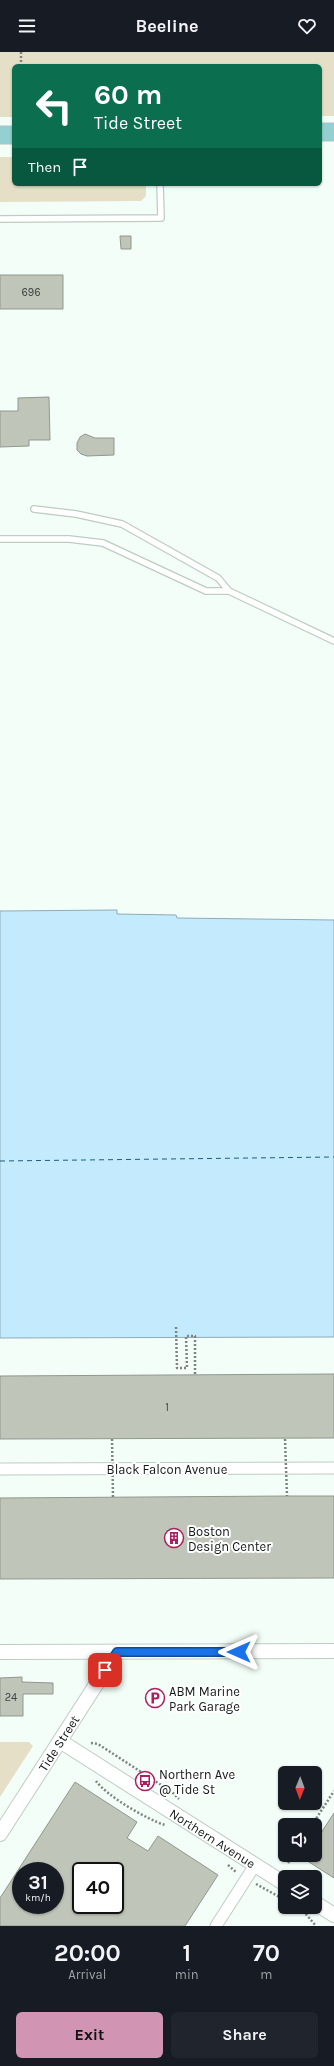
<!DOCTYPE html>
<style>
:root{--surface:#171b24;--page:#20242c;--text:#f1f3f6;--muted:#9ea1a6;--accent:#d194b3}
body{margin:0;font-family:Karla,sans-serif;background:var(--page);color:var(--text);height:100vh;display:flex;flex-direction:column;font-size:15px;white-space:nowrap}
*{box-sizing:border-box;margin:0}
p{font-size:13px;color:var(--muted)}
.icon{flex:none;width:22px;height:22px;fill:none;stroke:currentColor;stroke-width:2;stroke-linecap:round;stroke-linejoin:round}
.map{position:relative;height:1874px;overflow:hidden}
.details{display:flex;flex-direction:column;background:var(--surface);flex:1}
.details>*{flex:none}
.hud{position:absolute;left:12px;top:12px;width:310px;height:122px;border-radius:6px;box-shadow:0 1px 3px #0004;background:#0b6e4f;color:#fff;overflow:hidden}
.needle{width:26px;rotate:181deg}
.tools{position:absolute;left:278px;top:1714px;display:grid;gap:8px}
.tools a{display:grid;place-items:center;width:44px;height:44px;border-radius:6px;background:var(--surface);box-shadow:0 1px 3px #0004;font-size:20px}
.speed{position:absolute;left:12px;top:1810px;display:flex;gap:8px;font-size:20px;font-weight:700;text-align:center}
.speed>*{display:grid;place-content:center;width:52px;height:52px;border-radius:50%;background:var(--surface);box-shadow:0 1px 3px #0004;line-height:1}
.speed small{font-size:10px;font-weight:400}
.speed .limit{border:2px solid #111;border-radius:6px;background:#fff;color:#111}
.pin{position:absolute;display:grid;place-items:center;width:34px;height:34px;color:#fff;margin:-17px;border-radius:8px;box-shadow:0 2px 6px #0006}
.me{position:absolute;width:44px;margin:-22px;rotate:270deg;stroke-linejoin:round;filter:drop-shadow(0 0 3px #0008)}
.turn{display:flex;align-items:center;gap:14px;height:84px;padding:0 16px;font-size:18px}
.turn .icon{width:52px;height:52px;stroke-width:2.5}
.turn b{display:block;font-size:28px;line-height:34px}
.then{display:flex;align-items:center;height:38px;padding:0 16px;background:#0003;gap:8px;font-size:15px}
.eta{display:flex;justify-content:space-evenly;align-items:center;height:68px;text-align:center}
.eta b{font-size:24px;font-weight:700;line-height:28px}
.cta{display:flex;gap:8px;margin-top:auto;padding:8px 16px}
.cta a{flex:1;height:46px;border-radius:6px;background:var(--accent);color:#111;font-size:16px;font-weight:700;line-height:46px;text-align:center}
.cta a+a{background:var(--page);color:var(--text)}
header{display:flex;justify-content:space-between;align-items:center;height:52px;padding:0 16px;background:var(--surface);font-size:18px;font-weight:700}
.map>svg:first-child{display:block}
.green{fill:#e4dfc6}
.water{fill:#c4eafd;stroke:#8fabb8}
.lines{fill:none;stroke-linecap:round;stroke-linejoin:round}
.ferry{stroke:#1d5f7a;stroke-width:1;stroke-dasharray:5 4;stroke-linecap:butt}
.building{fill:#bfc5b9;stroke:#91978c;fill-rule:evenodd}
.service-casing{stroke:#beccc4;stroke-width:8}
.minor-casing{stroke:#beccc4;stroke-width:13}
.tertiary-casing{stroke:#beccc4;stroke-width:16}
.primary-casing{stroke:#d9dada;stroke-width:20}
.path{stroke:#7d8581;stroke-width:2.5;stroke-dasharray:2 2;stroke-linecap:butt}
.service{stroke:#fff;stroke-width:5.5}
.minor{stroke:#fff;stroke-width:11}
.tertiary{stroke:#fff;stroke-width:14}
.primary{stroke:#94d0d0;stroke-width:18}
.path-bridge{stroke:#7d8581;stroke-width:2.5;stroke-dasharray:2 2;stroke-linecap:butt}
.route-casing{stroke:#114b97;stroke-width:10}
.route{stroke:#1a73e8;stroke-width:7}
.labels{text-anchor:middle;stroke-width:4;stroke-linejoin:round;paint-order:stroke}
.number-label{font-size:11px;fill:#3f4440}
.street-label{font-size:13px;fill:#141917;stroke:#fff}
.poi-label{font-size:13px;fill:#141917;stroke:#fff;text-anchor:start}
</style>
<header><svg class="icon" aria-label="menu" viewBox="0 0 24 24"><path d="M4 6h16M4 12h16M4 18h16"/></svg>Beeline<svg class="icon" aria-label="heart" viewBox="0 0 24 24"><path d="M12 20l-8-8c-3-5 5-10 8-4 3-6 11-1 8 4z"/></svg></header>
<div class="map">
<svg width="334" height="1874" viewBox="0 0 334 1874">
<rect width="100%" height="100%" fill="#f3fef8"/>
<path class="green" d="M 0,0 L 334,0 L 334,64 L 320,64 L 320,14 L 14,14 L 14,65 L 0,65 Z
M 0,105 L 14,105 L 14,132 L 146,132 L 146,144 L 141,149 L 0,150 Z
M 0,1690 L 29,1690 L 33,1694 L 0,1745 Z"/>
<path class="water" d="M 117,858 L 117,862 L 176,863 L 177,866 L 334,868 L 334,1285 L 0,1286 L 0,859 Z"/>
<g class="lines">
<path class="ferry" d="M 0,1109 L 334,1105"/>
</g>
<path class="building" d="M 120,184 L 131,184 L 131,197 L 121,197 Z
M 0,223 L 63,223 L 63,257 L 0,257 Z
M 49,345 L 50,388 L 29,388 L 29,394 L 0,395 L 0,359 L 18,359 L 18,346 Z
M 85,382 L 95,386 L 114,386 L 114,403 L 87,404 L 81,402 L 77,398 L 77,391 L 80,385 Z
M 334,1322 L 334,1386 L 0,1387 L 0,1324 Z
M 287,1444 L 334,1444 L 334,1526 L 0,1527 L 0,1446 Z
M 22,1625 L 22,1630 L 53,1631 L 53,1642 L 23,1642 L 23,1664 L 0,1664 L 0,1626 Z
M 75,1730 L 137,1770 L 127,1786 L 148,1799 L 158,1784 L 218,1823 L 185,1874 L 0,1874 L 0,1846 ZM 21,1819 L 55,1819 L 55,1853 L 21,1853 ZM 81,1819 L 115,1819 L 115,1853 L 81,1853 Z
M 334,1761 L 334,1826 L 298,1803 L 315,1803 L 315,1790 Z"/>
<g class="lines">
<g class="service-casing">
<path id="service" d="M 0,167 L 161,166 L 160,132
M 34,457 L 76,462 L 122,472 L 218,526 L 229,539
M 0,487 L 69,487 L 103,491 L 206,539 L 229,539 L 334,589"/>
</g>
<g class="minor-casing">
<path id="minor" d="M 0,1417 L 334,1416
M 216,1874 L 255,1813"/>
</g>
<g class="tertiary-casing">
<g id="tertiary">
<path d="M 0,1600 L 334,1599"/>
<path id="s1" d="M 60,1689 L 285,1832"/>
<path id="s2" d="M 0,1782 L 117,1600"/>
<path d="M 315,1851 L 334,1863"/>
</g>
</g>
<g class="primary-casing">
<path id="primary" d="M 320,80 L 334,80
M 0,83 L 14,83"/>
</g>
<path class="path" d="M 21,0 L 21,14
M 176,1275 L 177,1316 L 187,1316 L 186,1284 L 195,1284 L 195,1323
M 91,1691 L 98,1692 L 172,1740 L 179,1747
M 96,1729 C 107,1744 146,1767 165,1773
M 312,1773 L 334,1739
M 288,1811 L 293,1803
M 228,1813 L 236,1820
M 256,1832 L 285,1848
M 296,1855 L 305,1861 L 316,1874"/>
<use href="#service" class="service"/>
<use href="#minor" class="minor"/>
<use href="#tertiary" class="tertiary"/>
<use href="#primary" class="primary"/>
<path class="path-bridge" d="M 112,1387 L 113,1445
M 285,1387 L 287,1444"/>
</g>
<g class="lines">
<g class="route-casing">
<path id="route" d="M 105,1618 L 117,1600 L 239,1600"/>
</g>
<use href="#route" class="route"/>
</g>
<defs>
<g id="building-ring" transform="scale(1)"><circle r="9.5" fill="#fff" stroke="#aa1f62" stroke-width="1.5"/><path d="M-4-6H4V6H1V3H-1V6H-4ZM-2.5-4.3h1.7v1.8h-1.7ZM.8-4.3h1.7v1.8H.8ZM-2.5-1h1.7V.8h-1.7ZM.8-1h1.7V.8H.8Z" fill="#aa1f62"/></g>
<g id="parking-ring" transform="scale(1)"><circle r="9.5" fill="#fff" stroke="#aa1f62" stroke-width="1.5"/><path d="M-3.5-5.5H1a3.5 3.5 0 0 1 0 7H-1V5.5H-3.5ZM-1-3.4V-.6H.8a1.4 1.4 0 0 0 0-2.8Z" fill="#aa1f62"/></g>
<g id="bus-ring" transform="scale(1)"><circle r="9.5" fill="#fff" stroke="#aa1f62" stroke-width="1.5"/><path d="M-5-6H5V4H4V6H2V4H-2V6H-4V4H-5ZM-3.5-4V0h7V-4ZM-3.5 1.2v1.5H-2V1.2ZM2 1.2v1.5H3.5V1.2Z" fill="#aa1f62"/></g>
</defs>
<g fill-rule="evenodd">
<use href="#building-ring" x="174" y="1486"/>
<use href="#parking-ring" x="155" y="1646"/>
<use href="#bus-ring" x="145" y="1729"/>
</g>
<g class="labels">
<g class="number-label">
<text x="31" y="244">696</text>
<text x="167" y="1359">1</text>
<text x="11" y="1649">24</text>
</g>
<g class="street-label">
<text x="167" y="1422">Black Falcon Avenue</text>
<text dy="5" stroke="none"><textPath href="#s2" startOffset="108">Tide Street</textPath></text>
<text dy="5" stroke="none"><textPath href="#s1" startOffset="181">Northern Avenue</textPath></text>
</g>
<g class="poi-label">
<text x="188" y="1484">Boston<tspan x="188" dy="15">Design Center</tspan></text>
<text x="169" y="1644">ABM Marine<tspan x="169" dy="15">Park Garage</tspan></text>
<text x="159" y="1727">Northern Ave<tspan x="159" dy="15">@ Tide St</tspan></text>
</g>
</g>
</svg>
<div class="tools">
<a><svg class="needle" viewBox="-14 -14 28 28"><path d="M0-13l5 13h-10z" fill="#e53935"/><path d="M0 13l5-13h-10z" fill="#9ea1a6"/></svg></a>
<a><svg class="icon" aria-label="sound" viewBox="0 0 24 24"><path d="M4 9h4l5-4v14l-5-4H4zM17 9q2 3 0 6"/></svg></a>
<a><svg class="icon" aria-label="layers" viewBox="0 0 24 24"><path d="M12 4l9 5-9 5-9-5zM3 14l9 5 9-5"/></svg></a>
</div>
<div class="speed"><div>31<small>km/h</small></div><div class="limit">40</div></div>
<div class="pin" style="left:105px;top:1618px;background:#d93025"><svg class="icon" aria-label="arrive" viewBox="0 0 24 24"><path d="M6 21V4h12l-3 4 3 4H6"/></svg></div>
<svg class="me" style="left:239px;top:1600px" viewBox="-20 -20 40 40"><path d="M0-17L14 15 0 8-14 15z" fill="#1a73e8" stroke="#fff" stroke-width="4"/></svg>
<div class="hud">
<div class="turn"><svg class="icon" aria-label="left" viewBox="0 0 24 24"><path d="M17 20v-9H6M10 6l-5 5 5 5"/></svg><div><b>60 m</b>Tide Street</div></div>
<div class="then">Then<svg class="icon" aria-label="arrive" viewBox="0 0 24 24"><path d="M6 21V4h12l-3 4 3 4H6"/></svg></div>
</div>
</div>
<section class="details">
<div class="eta">
<div><b>20:00</b><p>Arrival</p></div>
<div><b>1</b><p>min</p></div>
<div><b>70</b><p>m</p></div>
</div>
<div class="cta"><a>Exit</a><a>Share</a></div>
</section>
